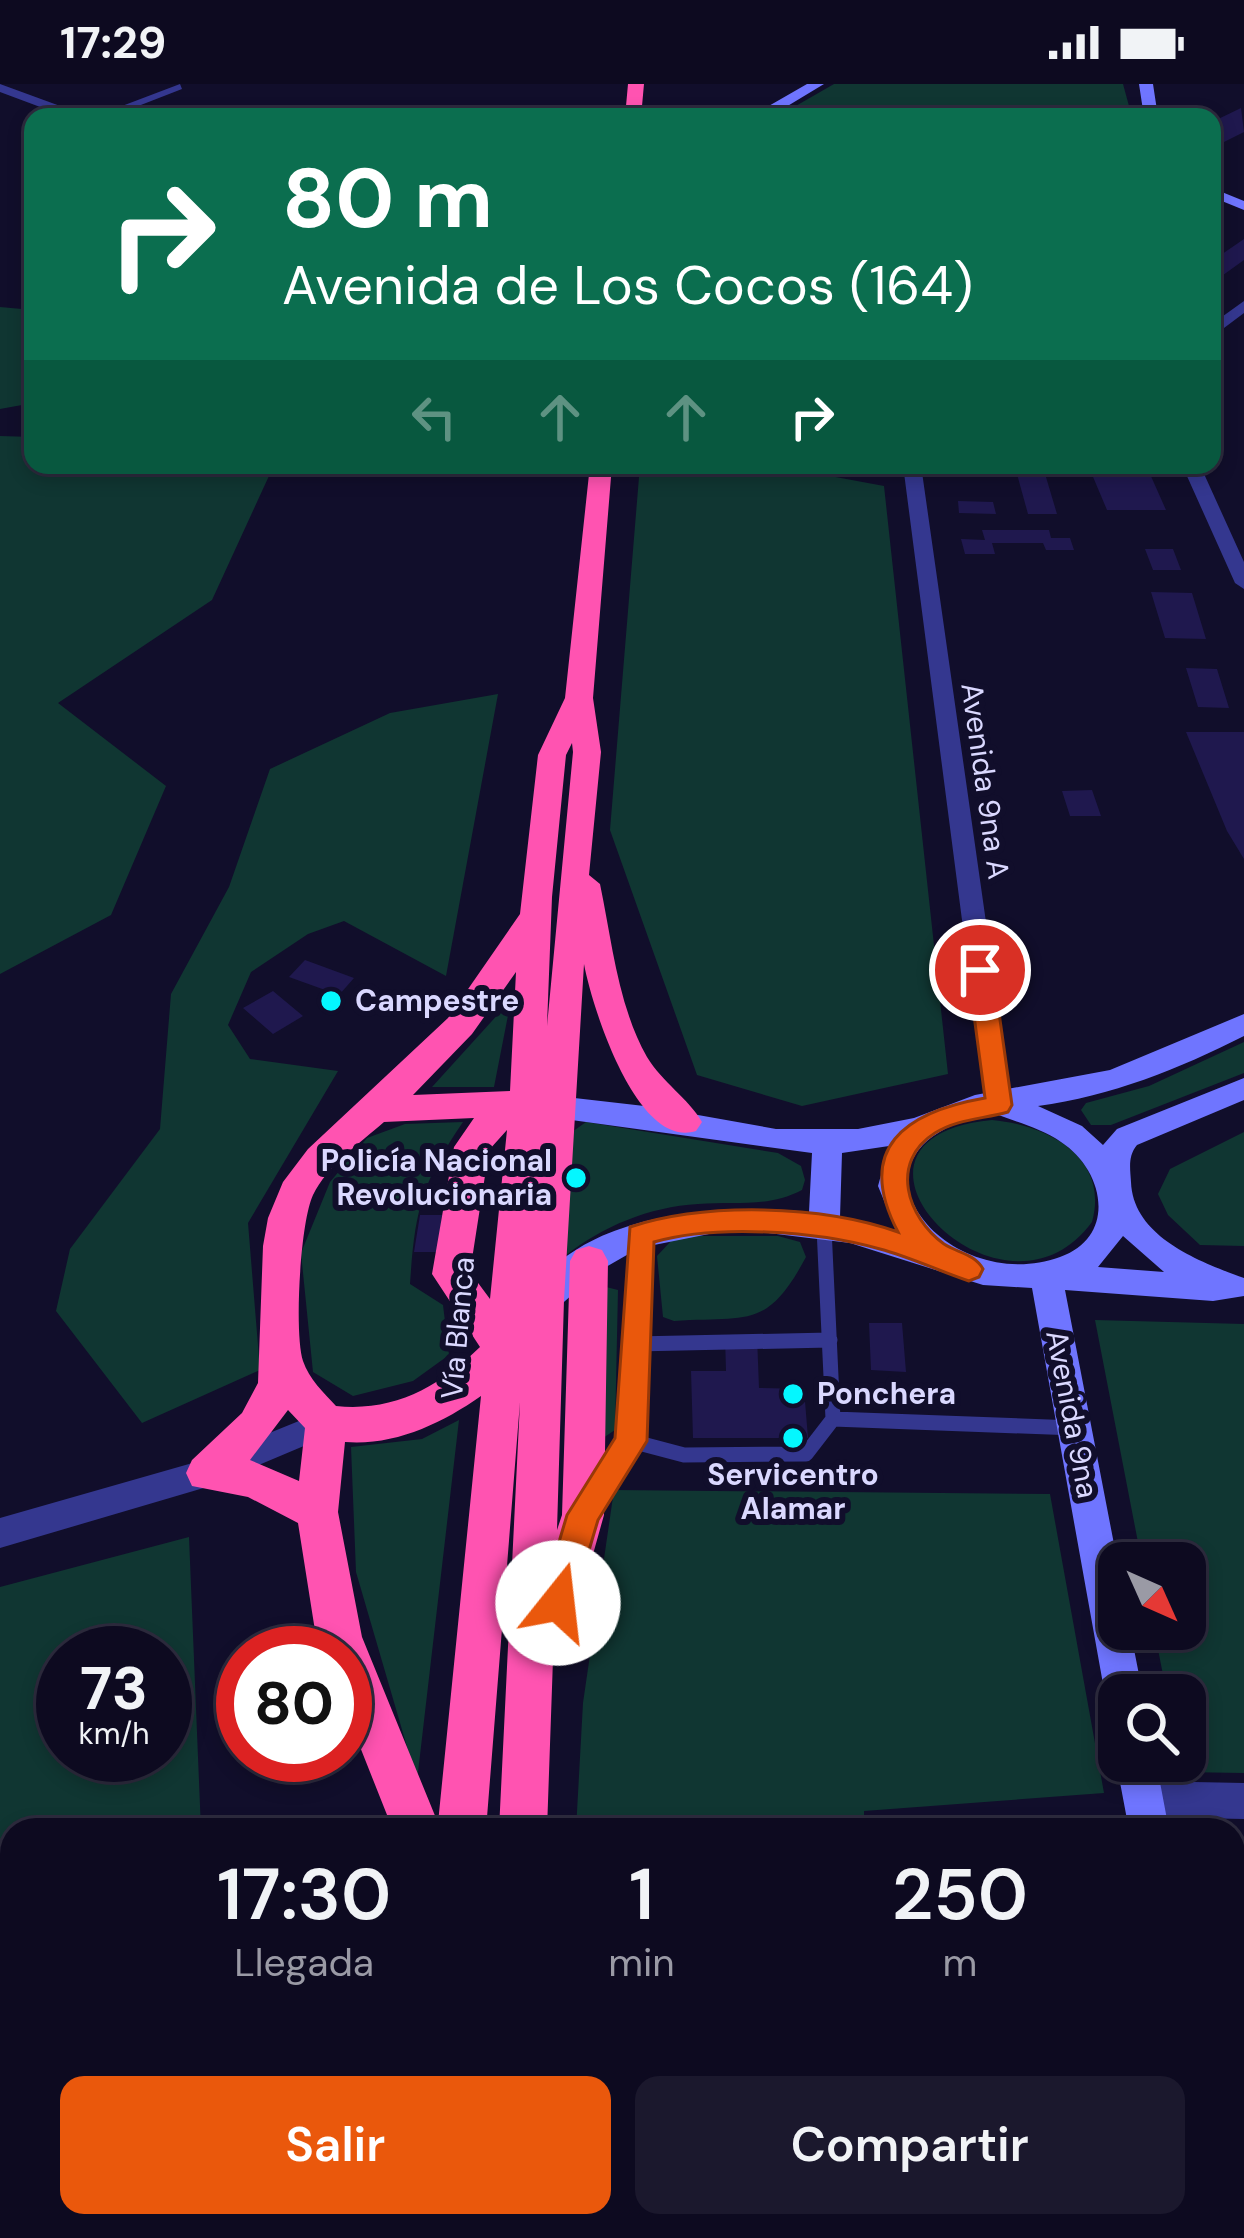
<!DOCTYPE html>
<html lang="es">
<meta charset="utf-8">
<style>
:root{--surface:#0d0a20;--page:#1b182d;--text:#f1f3f6;--muted:#9a9aa5;--line:#2d2b3e;--accent:#ea580c}
body{margin:0;font-family:"DM Sans",sans-serif;background:var(--page);color:var(--text);height:100vh;display:flex;flex-direction:column;font-size:45px;white-space:nowrap}
*{box-sizing:border-box;margin:0}
p{font-size:39px;color:var(--muted)}
.icon{flex:none;width:66px;height:66px;fill:none;stroke:currentColor;stroke-width:2;stroke-linecap:round;stroke-linejoin:round}
.map{position:relative;flex:1;overflow:hidden}
.drawer{position:absolute;left:0px;top:1734px;width:1245px;height:420px;display:flex;flex-direction:column;background:var(--surface);border-radius:36px 36px 0 0;box-shadow:0 6px 18px #0003,0 0 0 3px var(--line)}
.drawer>*{flex:none}
.top-card{position:absolute;left:24px;top:24px;width:1197px;height:366px;border-radius:24px;box-shadow:0 6px 18px #0003,0 0 0 3px var(--line);background:#0b6e4f;color:#fff;overflow:hidden}
.needle{width:78px;rotate:135deg}
.controls{position:absolute;left:1098px;top:1458px;display:grid;gap:24px}
.controls a{display:grid;place-items:center;width:108px;height:108px;border-radius:24px;background:var(--surface);box-shadow:0 6px 18px #0003,0 0 0 3px var(--line);font-size:60px}
.speed{position:absolute;left:36px;top:1542px;display:flex;gap:24px;font-size:60px;font-weight:700;text-align:center}
.speed>*{display:grid;place-content:center;width:156px;height:156px;border-radius:50%;background:var(--surface);box-shadow:0 6px 18px #0003,0 0 0 3px var(--line);line-height:1}
.speed small{font-size:30px;font-weight:400}
.speed .limit{border:18px solid #d22;background:#fff;color:#111}
.pin{position:absolute;display:grid;place-items:center;width:102px;height:102px;color:#fff;margin:-51px;border:6px solid #fff;border-radius:50%;box-shadow:0 3px 12px #0007}
.me{position:absolute;width:132px;margin:-66px;rotate:16deg;stroke-linejoin:round;filter:drop-shadow(0 0 9px #0008)}
.turn{display:flex;align-items:center;gap:42px;height:252px;padding:0 60px;font-size:54px}
.turn .icon{width:156px;height:156px;stroke-width:2.5}
.turn b{display:block;font-size:84px;line-height:102px}
.lanes{display:flex;align-items:center;height:114px;padding:0 60px;background:#0003;justify-content:center;gap:60px;direction:ltr}
.lanes .off{opacity:.35}
.eta{display:flex;justify-content:space-evenly;align-items:center;height:204px;text-align:center}
.eta b{font-size:72px;font-weight:600;line-height:84px}
.button{display:flex;gap:24px;margin-top:auto;padding:24px 60px}
.button a{flex:1;height:138px;border-radius:24px;background:var(--accent);color:#fff;font-size:48px;font-weight:600;line-height:138px;text-align:center}
.button a+a{background:var(--page);color:var(--text)}
.status{display:flex;justify-content:space-between;align-items:center;height:84px;padding:0 60px;background:var(--surface);direction:ltr}
.status svg{height:33px;fill:currentColor}
.map>svg:first-child{display:block}
.green{fill:#103632;fill-rule:evenodd}
.building{fill:#1f184e}
.lines{fill:none;stroke-linecap:round;stroke-linejoin:round}
.lane{stroke:#34378f;stroke-width:15}
.street{fill:#34378f;fill-rule:evenodd}
.secondary{fill:#6f75ff;fill-rule:evenodd}
.highway{fill:#ff53b1;fill-rule:evenodd}
.route{fill:#ea580c;stroke:#983908;stroke-width:3}
.poi-dot{fill:#04f7ff;stroke:#110e2b;stroke-width:4.5}
.labels{text-anchor:middle;stroke-width:12;stroke-linejoin:round;paint-order:stroke}
.street-label{font-size:30px;fill:#dad8ff;stroke:#110e2b}
.poi-label{font-size:30px;font-weight:bold;fill:#dad8ff;stroke:#110e2b;text-anchor:start}
</style>
<div class="status"><b>17:29</b><svg viewBox="0 0 49 12"><path d="M0 12V9h3v3zM5 12V6h3v6zM10 12V3h3v9zM15 12V0h3v12zM26 1h20v11H26zM47 4h2v5h-2z"/></svg></div>
<div class="map">
<svg width="1244" height="2154" viewBox="0 0 1244 2154">
<rect width="100%" height="100%" fill="#110e2b"/>
<path class="green" d="M 834,0 L 1123,0 L 1132,33 L 817,33 L 794,23 Z
M 0,223 L 33,226 L 33,319 L 0,325 Z
M 0,352 L 33,353 L 33,381 L 274,381 L 212,516 L 58,619 L 166,702 L 111,831 L 0,890 Z
M 640,381 L 771,381 L 884,402 L 948,990 L 802,1022 L 697,991 L 610,746 Z
M 498,610 L 446,892 L 344,837 L 308,850 L 251,888 L 228,941 L 250,975 L 338,987 L 248,1139 L 260,1286 L 142,1339 L 56,1227 L 70,1165 L 160,1045 L 171,910 L 229,803 L 270,685 L 390,629 Z
M 511,916 L 494,1003 L 432,1003 Z
M 1244,958 L 1244,989 L 1111,1041 L 1091,1041 L 1081,1026 L 1086,1019 L 1149,1002 Z
M 992,1036 C 1047,1041 1110,1073 1092,1138 C 1001,1262 803,1054 992,1036 Z
M 463,1038 C 421,1100 415,1126 410,1200 L 443,1221 L 449,1271 L 413,1297 L 353,1312 L 313,1288 L 301,1169 L 330,1098 L 367,1054 L 405,1040 Z
M 586,1038 L 778,1069 L 801,1082 L 805,1096 L 802,1106 C 768,1124 735,1117 698,1120 C 649,1123 603,1142 565,1172 L 572,1048 Z
M 1244,1048 L 1244,1162 L 1200,1161 L 1168,1131 L 1158,1110 L 1170,1085 Z
M 693,1152 L 778,1152 L 800,1158 L 806,1173 C 767,1246 749,1232 674,1237 L 663,1233 L 657,1172 L 671,1157 Z
M 602,1202 L 618,1206 L 615,1346 L 603,1354 Z
M 1095,1236 L 1244,1240 L 1244,1689 L 1181,1688 L 1185,1611 L 1167,1611 L 1154,1545 L 1185,1545 L 1185,1479 L 1142,1479 Z
M 459,1336 L 417,1697 L 356,1488 L 351,1363 L 422,1355 Z
M 614,1406 L 1050,1410 L 1104,1709 L 864,1727 L 864,1746 L 576,1746 L 583,1619 Z
M 189,1453 L 201,1746 L 12,1746 L 12,2142 L 157,2142 L 156,2154 L 0,2154 L 0,1503 ZM 63,1569 L 165,1569 L 165,1671 L 63,1671 Z
M 553,2142 L 871,2142 L 871,2154 L 553,2154 Z"/>
<path class="building" d="M 1241,24 L 1244,48 L 1212,64 L 1212,38 Z
M 1244,155 L 1244,176 L 1212,199 L 1212,177 Z
M 1088,381 L 1146,381 L 1166,426 L 1107,426 Z
M 1015,383 L 1043,383 L 1057,430 L 1028,430 Z
M 958,417 L 993,418 L 996,430 L 959,429 Z
M 982,446 L 1049,446 L 1051,454 L 1070,454 L 1074,466 L 1046,466 L 1043,459 L 992,459 L 995,470 L 965,470 L 961,455 L 985,456 Z
M 1145,465 L 1173,465 L 1181,486 L 1153,486 Z
M 1151,508 L 1192,509 L 1206,555 L 1165,554 Z
M 1186,584 L 1217,585 L 1229,624 L 1198,623 Z
M 1186,648 L 1244,648 L 1244,775 L 1227,747 Z
M 1092,706 L 1101,732 L 1070,732 L 1062,707 Z
M 305,876 L 354,894 L 339,911 L 289,893 Z
M 273,907 L 303,932 L 273,950 L 243,924 Z
M 420,1131 L 442,1131 L 438,1168 L 414,1168 Z
M 869,1239 L 902,1239 L 906,1288 L 871,1286 Z
M 725,1252 L 757,1252 L 759,1304 L 804,1305 L 808,1354 L 693,1354 L 691,1287 L 726,1287 Z
M 908,2142 L 972,2142 L 972,2154 L 909,2154 Z"/>
<g class="lines">
<path class="lane" d="M 824,1144 L 833,1335
M 635,1260 L 830,1256
M 631,1357 L 684,1371 L 806,1370 L 833,1335 L 1075,1344
M 596,1412 L 631,1357 L 640,1151"/>
<path class="street" d="M 0,0 L 82,30 L 84,33 L 67,33 L 0,8 Z
M 180,0 L 182,5 L 110,33 L 93,33 Z
M 1244,217 L 1244,229 L 1212,253 L 1212,240 Z
M 903,381 L 921,381 L 1012,1021 L 999,1031 L 986,1021 Z
M 1182,381 L 1200,381 L 1244,478 L 1244,505 L 1235,499 Z
M 326,1326 L 337,1330 L 341,1339 L 337,1348 L 207,1403 L 0,1464 L 0,1434 L 203,1376 Z
M 1144,1697 L 1244,1699 L 1244,1735 L 1144,1733 L 1131,1728 L 1126,1715 L 1131,1702 Z"/>
<path class="secondary" d="M 807,0 L 824,0 L 776,29 L 724,33 L 767,23 Z
M 1139,0 L 1153,0 L 1158,33 L 1144,33 Z
M 1212,104 L 1244,117 L 1244,126 L 1212,113 Z
M 1244,930 L 1244,952 C 1179,985 1111,1012 1038,1022 L 1082,1042 L 1103,1061 L 1117,1045 L 1244,994 L 1244,1016 L 1137,1061 C 1128,1072 1130,1083 1131,1098 C 1133,1153 1200,1178 1244,1194 L 1244,1212 L 1213,1217 L 1065,1206 L 1119,1486 L 1119,1545 L 1130,1545 L 1143,1611 L 1119,1611 L 1119,1628 L 1110,1624 L 1105,1611 L 1032,1204 L 983,1201 L 850,1159 L 760,1148 L 714,1149 L 639,1164 L 599,1187 L 556,1225 L 545,1229 L 534,1225 L 529,1216 C 574,1127 724,1119 809,1128 L 812,1069 L 557,1034 L 547,1031 L 542,1023 L 547,1015 L 557,1012 L 653,1023 L 776,1045 L 858,1045 L 914,1034 L 975,1011 L 1110,986 ZM 993,1029 C 1016,1038 1041,1044 1061,1058 C 1104,1086 1118,1152 1060,1173 C 945,1215 821,1063 993,1029 ZM 889,1062 L 878,1102 L 896,1146 L 840,1133 L 842,1069 ZM 1123,1152 L 1164,1188 L 1098,1183 Z
M 1119,1670 L 1119,1677 L 1156,1677 L 1169,1746 L 1129,1746 L 1116,1677 Z
M 1233,2124 L 1244,2141 L 1244,2154 L 1200,2154 L 1198,2142 L 1233,2142 Z"/>
<path class="highway" d="M 628,0 L 644,0 L 641,33 L 625,33 Z
M 590,381 L 612,381 L 593,614 L 601,668 L 589,791 L 600,800 C 612,857 618,922 647,973 C 662,998 688,1014 702,1038 L 696,1047 C 637,1066 592,923 584,880 L 564,1216 L 557,1446 L 562,1431 L 570,1177 L 576,1166 L 589,1162 L 602,1166 L 608,1177 L 604,1431 L 569,1556 L 562,1571 L 553,1575 L 547,1746 L 499,1746 L 520,1318 L 486,1746 L 393,1746 L 345,1625 L 345,1569 L 323,1569 L 316,1553 L 298,1439 L 248,1413 L 192,1402 L 186,1389 L 192,1376 L 242,1329 L 258,1299 L 263,1162 L 268,1134 L 283,1098 L 308,1065 L 448,934 L 520,830 L 538,671 L 565,614 ZM 572,659 L 573,668 L 547,942 L 552,813 L 566,671 ZM 516,888 L 510,1007 L 413,1011 L 472,950 ZM 474,1034 L 454,1063 L 432,1190 L 480,1263 C 439,1303 394,1328 336,1322 C 324,1309 309,1295 303,1277 C 294,1250 300,1139 313,1111 C 327,1082 360,1059 384,1038 ZM 507,1046 L 490,1215 L 470,1188 L 489,1066 ZM 481,1312 L 438,1739 L 362,1553 L 338,1428 L 345,1358 C 394,1362 441,1340 481,1312 ZM 288,1326 L 305,1344 L 299,1397 L 250,1376 Z
M 389,2142 L 445,2142 L 444,2154 L 388,2154 Z
M 471,2142 L 527,2142 L 526,2154 L 470,2154 Z"/>
</g>
<path class="route" d="M 980,877 L 993,886 L 1012,1021 L 1008,1028 C 983,1035 957,1035 935,1049 C 889,1078 907,1133 944,1160 C 958,1169 975,1170 983,1185 L 979,1193 L 969,1197 C 939,1187 910,1173 880,1165 C 817,1147 716,1140 654,1158 L 647,1357 L 598,1436 L 570,1530 L 558,1534 L 546,1530 L 541,1519 L 567,1431 L 615,1354 L 630,1143 C 707,1118 821,1121 898,1148 C 854,1064 905,1028 985,1014 L 968,886 Z"/>
<g class="poi-dot">
<circle cx="331" cy="917" r="12"/>
<circle cx="576" cy="1094" r="12"/>
<circle cx="793" cy="1310" r="12"/>
<circle cx="793" cy="1354" r="12"/>
</g>
<g class="labels">
<g class="street-label">
<text transform="translate(985 697) rotate(82)" y="10">Avenida 9na A</text>
<text transform="translate(458 1244) rotate(-85)" y="10">Vía Blanca</text>
<text transform="translate(1072 1330) rotate(79)" y="10">Avenida 9na</text>
</g>
<g class="poi-label">
<text x="355" y="927">Campestre</text>
<text x="552" y="1087" text-anchor="end">Policía Nacional<tspan x="552" dy="34">Revolucionaria</tspan></text>
<text x="817" y="1320">Ponchera</text>
<text x="793" y="1401" text-anchor="middle">Servicentro<tspan x="793" dy="34">Alamar</tspan></text>
</g>
</g>
</svg>
<div class="controls">
<a><svg class="needle" viewBox="-14 -14 28 28"><path d="M0-13l5 13h-10z" fill="#e53935"/><path d="M0 13l5-13h-10z" fill="#9a9aa5"/></svg></a>
<a><svg class="icon" aria-label="search" viewBox="0 0 24 24"><circle cx="10" cy="10" r="6"/><path d="M15 15l6 6"/></svg></a>
</div>
<div class="speed"><div>73<small>km/h</small></div><div class="limit">80</div></div>
<div class="pin" style="left:980px;top:886px;background:#d93025"><svg class="icon" aria-label="arrive" viewBox="0 0 24 24"><path d="M6 21V4h12l-3 4 3 4H6"/></svg></div>
<svg class="me" style="left:558px;top:1519px" viewBox="-20 -20 40 40"><circle r="19" fill="#fff"/><path d="M0-13L10 11 0 6-10 11z" fill="#ea580c"/></svg>
<div class="top-card">
<div class="turn"><svg class="icon" aria-label="right" viewBox="0 0 24 24"><path d="M7 20v-9h11M14 6l5 5-5 5"/></svg><div><b>80 m</b>Avenida de Los Cocos (164)</div></div>
<div class="lanes"><svg class="icon off" aria-label="left" viewBox="0 0 24 24"><path d="M17 20v-9H6M10 6l-5 5 5 5"/></svg><svg class="icon off" aria-label="ahead" viewBox="0 0 24 24"><path d="M12 20V5M6 11l6-6 6 6"/></svg><svg class="icon off" aria-label="ahead" viewBox="0 0 24 24"><path d="M12 20V5M6 11l6-6 6 6"/></svg><svg class="icon" aria-label="right" viewBox="0 0 24 24"><path d="M7 20v-9h11M14 6l5 5-5 5"/></svg></div>
</div>
<section class="drawer">
<div class="eta">
<div><b>17:30</b><p>Llegada</p></div>
<div><b>1</b><p>min</p></div>
<div><b>250</b><p>m</p></div>
</div>
<div class="button"><a>Salir</a><a>Compartir</a></div>
</section>
</div>
